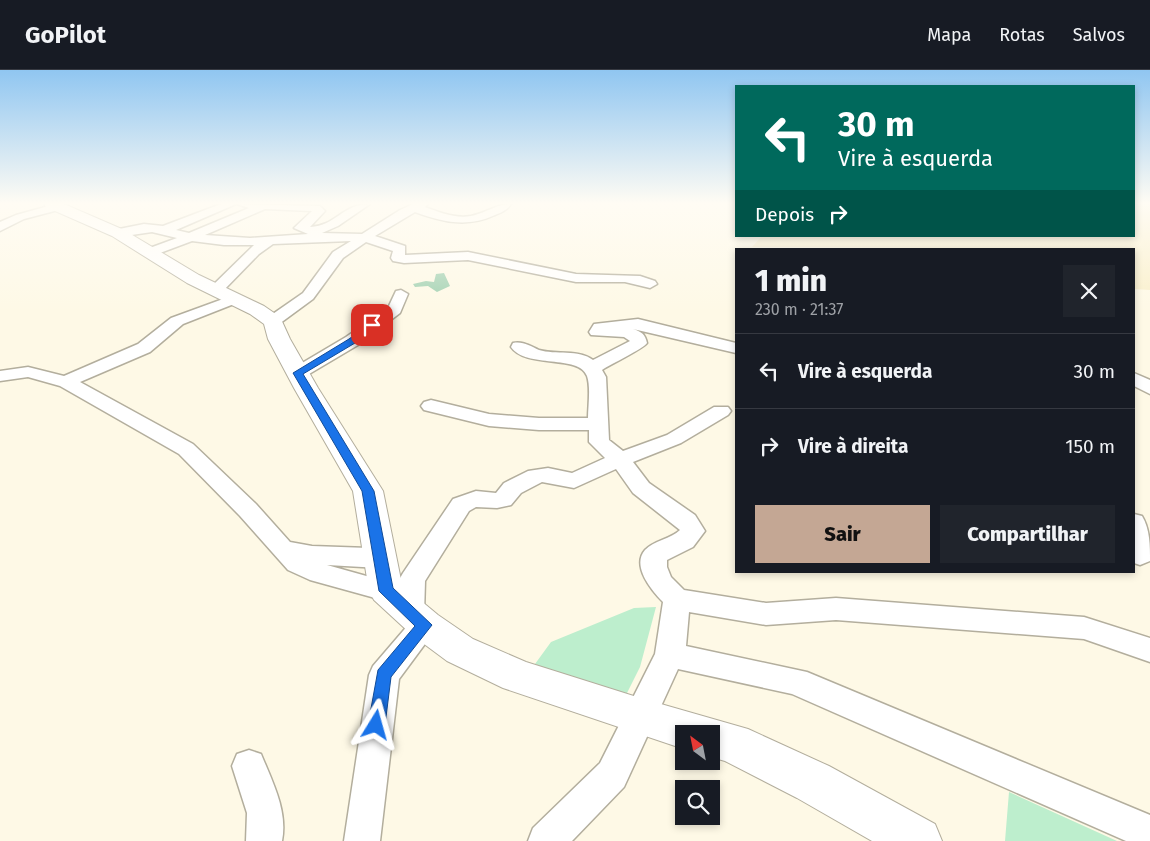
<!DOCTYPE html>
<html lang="pt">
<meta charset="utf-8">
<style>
:root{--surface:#171b24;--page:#20242c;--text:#f1f3f6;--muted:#9ea1a6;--line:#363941;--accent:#c4a794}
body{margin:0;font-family:"Fira Sans",sans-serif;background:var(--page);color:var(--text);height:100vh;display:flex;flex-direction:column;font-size:19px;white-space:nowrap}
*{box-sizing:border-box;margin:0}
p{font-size:16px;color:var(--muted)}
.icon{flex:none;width:28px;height:28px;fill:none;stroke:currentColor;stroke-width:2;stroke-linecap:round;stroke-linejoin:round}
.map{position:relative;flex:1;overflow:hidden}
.details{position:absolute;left:735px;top:178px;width:400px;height:325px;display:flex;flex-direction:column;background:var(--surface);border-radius:0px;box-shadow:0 2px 8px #0003}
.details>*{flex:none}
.hud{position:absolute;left:735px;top:15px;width:400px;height:152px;border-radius:0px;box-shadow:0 2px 8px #0003;background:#00695c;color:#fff;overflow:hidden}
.needle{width:32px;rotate:328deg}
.buttons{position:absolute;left:675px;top:655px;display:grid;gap:10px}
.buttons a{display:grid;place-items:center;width:45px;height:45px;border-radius:0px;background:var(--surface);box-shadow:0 2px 8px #0003;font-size:25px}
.pin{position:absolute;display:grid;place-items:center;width:42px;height:42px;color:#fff;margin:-21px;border-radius:10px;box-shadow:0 2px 8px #0006}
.me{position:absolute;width:55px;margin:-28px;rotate:8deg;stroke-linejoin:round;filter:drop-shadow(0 0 4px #0008)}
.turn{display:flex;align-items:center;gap:18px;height:105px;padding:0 20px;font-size:22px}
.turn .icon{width:65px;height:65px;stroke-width:2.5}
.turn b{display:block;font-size:35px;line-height:42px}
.then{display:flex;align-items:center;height:48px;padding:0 20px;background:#0003;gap:10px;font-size:19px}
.round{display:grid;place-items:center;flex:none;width:52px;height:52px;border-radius:0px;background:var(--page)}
.overview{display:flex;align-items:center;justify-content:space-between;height:85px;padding:0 20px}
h1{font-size:30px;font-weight:800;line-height:38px}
.primary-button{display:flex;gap:10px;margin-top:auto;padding:10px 20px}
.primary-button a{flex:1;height:58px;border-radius:0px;background:var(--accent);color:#111;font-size:20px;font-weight:800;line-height:58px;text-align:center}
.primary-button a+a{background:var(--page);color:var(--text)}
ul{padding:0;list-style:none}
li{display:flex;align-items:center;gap:15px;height:75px;padding:0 20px;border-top:1px solid var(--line)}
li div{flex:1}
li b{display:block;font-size:19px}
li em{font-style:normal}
header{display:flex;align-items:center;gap:30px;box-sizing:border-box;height:70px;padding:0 25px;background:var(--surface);border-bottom:1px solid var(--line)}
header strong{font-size:24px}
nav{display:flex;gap:28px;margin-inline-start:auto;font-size:18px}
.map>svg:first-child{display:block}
.green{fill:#bdeecd}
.forest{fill:#a0d0b0}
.sand{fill:#f9efca}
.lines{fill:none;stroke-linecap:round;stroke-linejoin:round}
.minor-casing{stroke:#b3ae9d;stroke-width:3}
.tertiary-casing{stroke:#b3ae9d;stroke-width:2}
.minor{fill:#fff;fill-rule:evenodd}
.tertiary{fill:#fff;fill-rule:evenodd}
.route{fill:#1a73e8;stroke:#114b97}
</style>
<header>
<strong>GoPilot</strong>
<nav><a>Mapa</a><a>Rotas</a><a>Salvos</a></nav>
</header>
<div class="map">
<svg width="1150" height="771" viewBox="0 0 1150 771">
<rect width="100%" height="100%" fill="#fef9e6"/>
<path class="green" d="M 656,537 L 640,597 L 627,623 L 613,628 L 535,594 L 551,572 L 634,538 Z
M 1009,722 L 1117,771 L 1005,771 Z"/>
<path class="forest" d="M 444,203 L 450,216 L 437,222 L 428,216 L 415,217 L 413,214 L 426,211 L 434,212 L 436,204 Z"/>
<path class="sand" d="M 1134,134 L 1150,134 L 1150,220 L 1134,219 L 1134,179 L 752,177 L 762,166 L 1134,166 Z"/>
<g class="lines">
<g class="minor-casing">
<path id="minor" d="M 56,134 L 64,137 L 62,139 L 24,149 L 0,161 L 0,152 L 16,145 Z
M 221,134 L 236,134 L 176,160 L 189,163 L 249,138 L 237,134 L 320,136 L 325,141 L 310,157 C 336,156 342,134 370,134 L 338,156 L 322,163 L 362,164 L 400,140 L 413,134 L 428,134 L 425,137 C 441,143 461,151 478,144 C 491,140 498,134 511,134 C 507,140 502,142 495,145 C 467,158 443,152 415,142 L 375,166 L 405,176 L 405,185 L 468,182 L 576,204 L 640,206 L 655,211 L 657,214 L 650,218 L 625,212 L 576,212 L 468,190 L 404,193 L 393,191 L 391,188 L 393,181 L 366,172 L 343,188 L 313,229 L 279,254 L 267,254 L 265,251 L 267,248 L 303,223 L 333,182 L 351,171 L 273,174 L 259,184 L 221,223 L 216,224 L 209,220 L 211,217 L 254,175 L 224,175 L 192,171 L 152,186 L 145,182 L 147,179 L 177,168 L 152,162 L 118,167 L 112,163 L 114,160 L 144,154 L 163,156 ZM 265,139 L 312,141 L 294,158 L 308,164 L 250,168 L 205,165 Z
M 401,220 L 408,224 L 400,243 L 358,275 L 304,307 L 292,307 L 289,303 L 292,299 L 346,267 L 388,238 L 396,221 Z
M 234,225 L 239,226 L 241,229 L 239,232 L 183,254 L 150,282 L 80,312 L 193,374 L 256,434 L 290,472 L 312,476 L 369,478 L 389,482 L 393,489 L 389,496 L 380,498 L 327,495 L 395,514 L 398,519 L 399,510 L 403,503 L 453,429 L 476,421 L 496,423 L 504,413 L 528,401 L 548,398 L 572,403 L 605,388 L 589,372 L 589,360 L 539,360 L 489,356 L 424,340 L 421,336 L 424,332 L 431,330 L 489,344 L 539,348 L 588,348 C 588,336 591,317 587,306 C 579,284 526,299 511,277 L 513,273 C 523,271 530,276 539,280 C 555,285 579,279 593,290 L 630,271 L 624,267 L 591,265 L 589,262 L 594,254 L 638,249 L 736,273 L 736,283 L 633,259 C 642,262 645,264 647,273 C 643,279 611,294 602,300 L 606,307 L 609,370 L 623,381 L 667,365 L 714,337 L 728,337 L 731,341 L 728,345 L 681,373 L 633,392 L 649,413 L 695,445 L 705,461 L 693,477 L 667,490 L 667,497 L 671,507 L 684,520 L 766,533 L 836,528 L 1084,547 L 1150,568 L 1150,592 L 1084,569 L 836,550 L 766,555 L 689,542 L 686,576 L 807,602 L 1150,745 L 1150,771 L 1126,771 L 792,624 L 678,599 L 624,717 L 572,771 L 528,771 L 533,758 L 600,693 L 655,584 L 663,532 C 652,521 631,496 645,480 C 654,470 671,469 680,460 L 633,423 L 616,399 L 574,418 L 542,412 L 521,423 L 511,435 L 497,438 L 476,437 L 469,441 L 425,511 L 424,544 L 435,547 L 439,555 L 399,609 L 380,771 L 344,771 L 369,605 L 373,596 L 409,554 L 401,551 L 397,543 L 398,523 L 395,528 L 386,531 L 310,510 L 288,500 L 240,446 L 179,384 L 60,316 L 28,307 L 0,311 L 0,301 L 28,297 L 64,306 L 138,274 L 171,248 Z
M 1134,303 L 1150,310 L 1150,324 L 1134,316 Z
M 1134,444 L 1142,446 C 1150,459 1150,476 1150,491 L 1140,495 L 1134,493 Z
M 249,680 L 261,684 C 272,711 288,741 282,771 L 246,771 L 247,743 L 232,696 L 237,684 Z"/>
</g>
<g class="tertiary-casing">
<path id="tertiary" d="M 44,134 L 64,134 L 124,160 L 199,205 L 264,236 L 280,247 L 290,269 L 318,318 L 383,421 L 402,515 L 438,545 L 473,569 L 526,592 L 640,628 L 748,659 L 829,696 L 935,754 L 942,771 L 872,771 L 797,728 L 725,691 L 711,687 L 711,664 L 684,664 L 684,679 L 503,618 L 447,591 L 412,565 L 374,530 L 369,521 L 353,421 L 294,318 L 268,269 L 264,254 L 250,244 L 187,213 L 112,166 L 46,137 Z"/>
</g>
<use href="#minor" class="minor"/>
<use href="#tertiary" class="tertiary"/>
</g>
<linearGradient id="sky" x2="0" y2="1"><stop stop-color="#90c6f1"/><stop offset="0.55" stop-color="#fffcf4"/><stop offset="1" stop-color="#fffcf4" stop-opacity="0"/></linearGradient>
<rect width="1150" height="242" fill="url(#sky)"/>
<path class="route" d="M 372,252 L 375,253 L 375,257 L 355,273 L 303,304 L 374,421 L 393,518 L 432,555 L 391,607 L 385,655 L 382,661 L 376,663 L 370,661 L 368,655 L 378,600 L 415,556 L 379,521 L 362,421 L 293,303 L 349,269 Z"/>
</svg>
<div class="buttons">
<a><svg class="needle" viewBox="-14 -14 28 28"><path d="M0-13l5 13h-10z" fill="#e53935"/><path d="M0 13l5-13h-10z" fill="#9ea1a6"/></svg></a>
<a><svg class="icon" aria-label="search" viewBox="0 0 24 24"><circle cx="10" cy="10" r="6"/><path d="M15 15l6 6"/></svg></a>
</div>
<div class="pin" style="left:372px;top:255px;background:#d93025"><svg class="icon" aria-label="arrive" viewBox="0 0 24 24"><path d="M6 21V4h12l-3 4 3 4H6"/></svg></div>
<svg class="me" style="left:376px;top:655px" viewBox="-20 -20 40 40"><path d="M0-17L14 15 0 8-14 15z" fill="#1a73e8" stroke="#fff" stroke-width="4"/></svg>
<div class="hud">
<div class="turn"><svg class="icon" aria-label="left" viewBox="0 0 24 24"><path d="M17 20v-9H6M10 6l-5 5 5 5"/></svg><div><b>30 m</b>Vire à esquerda</div></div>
<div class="then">Depois<svg class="icon" aria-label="right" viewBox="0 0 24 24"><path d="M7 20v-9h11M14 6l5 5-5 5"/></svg></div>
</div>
<section class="details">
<div class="overview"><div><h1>1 min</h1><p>230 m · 21:37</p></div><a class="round"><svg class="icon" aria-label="close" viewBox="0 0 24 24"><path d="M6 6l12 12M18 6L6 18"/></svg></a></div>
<ul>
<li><svg class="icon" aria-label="left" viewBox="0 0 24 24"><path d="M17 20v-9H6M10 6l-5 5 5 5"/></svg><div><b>Vire à esquerda</b></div><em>30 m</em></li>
<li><svg class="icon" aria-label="right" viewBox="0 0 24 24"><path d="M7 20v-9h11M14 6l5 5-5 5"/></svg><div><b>Vire à direita</b></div><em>150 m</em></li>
</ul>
<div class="primary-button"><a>Sair</a><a>Compartilhar</a></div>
</section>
</div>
